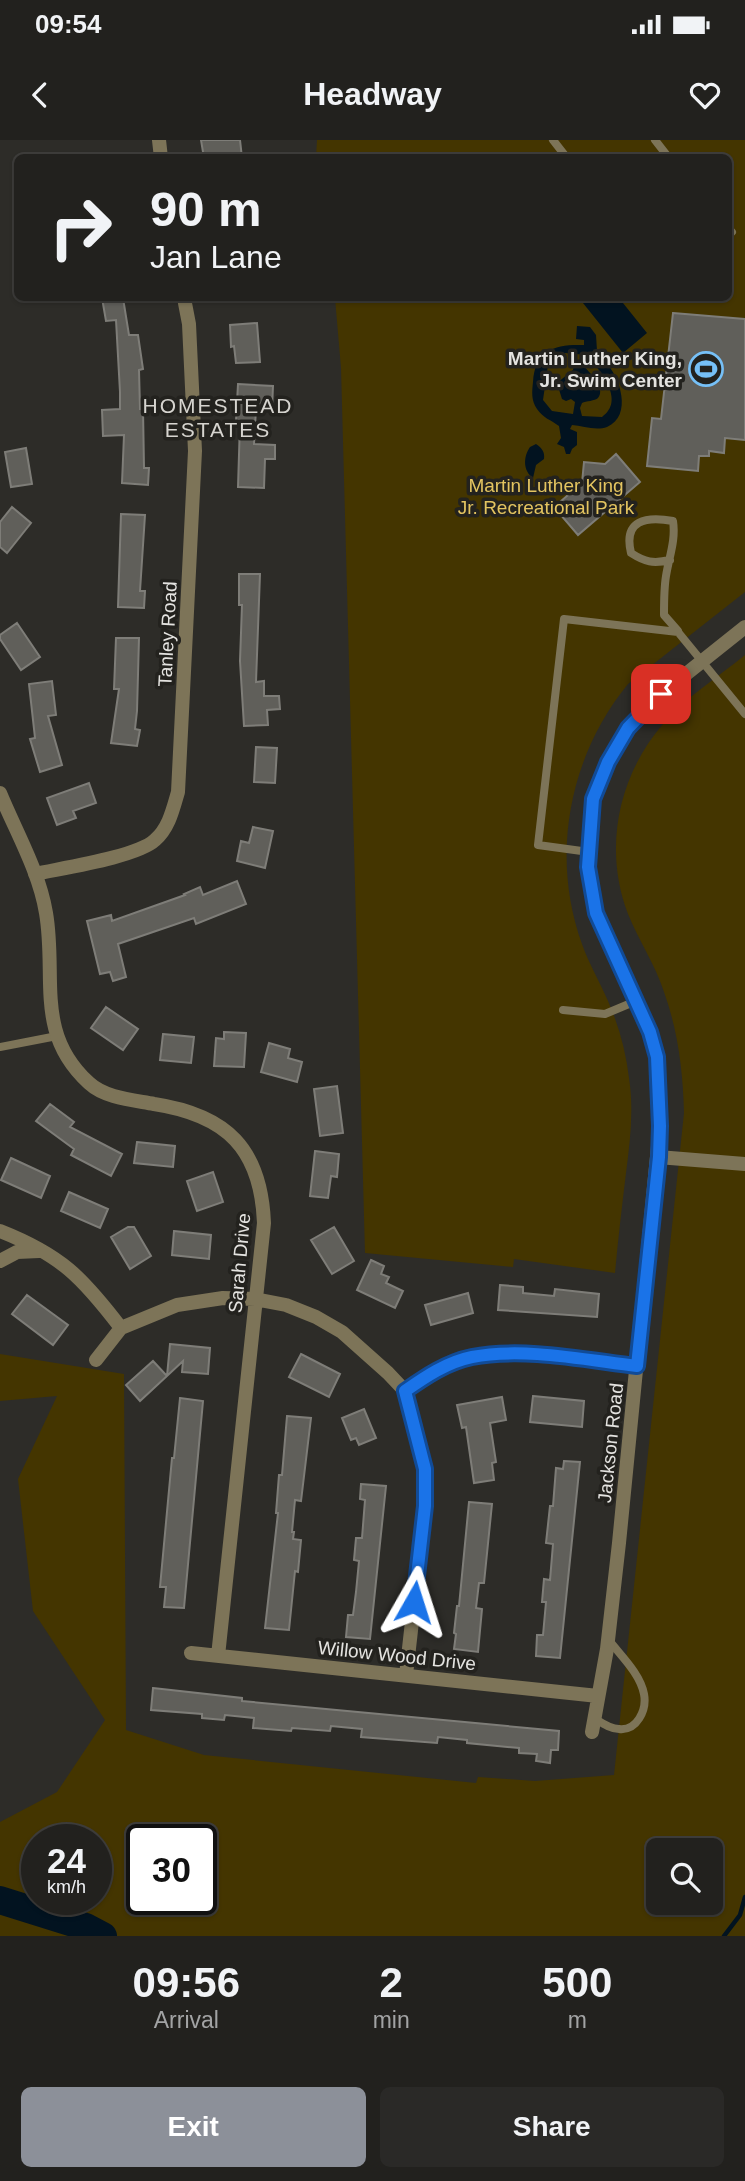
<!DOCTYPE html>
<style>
:root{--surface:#22211e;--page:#2a2927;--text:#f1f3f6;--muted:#a2a3a4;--line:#3f3e3c;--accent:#8c9099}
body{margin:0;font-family:Helvetica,sans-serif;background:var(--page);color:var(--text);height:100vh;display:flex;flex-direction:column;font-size:26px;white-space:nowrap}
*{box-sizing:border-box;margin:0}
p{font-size:23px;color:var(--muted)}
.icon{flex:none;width:38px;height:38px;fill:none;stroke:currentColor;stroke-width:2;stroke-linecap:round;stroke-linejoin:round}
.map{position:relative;height:1796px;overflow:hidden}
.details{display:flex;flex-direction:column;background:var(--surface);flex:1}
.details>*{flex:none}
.top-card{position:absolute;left:14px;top:14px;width:718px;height:147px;border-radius:10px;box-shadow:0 2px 5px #0004,0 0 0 2px var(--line);background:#22211e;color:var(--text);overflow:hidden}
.buttons{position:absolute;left:646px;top:1698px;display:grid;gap:14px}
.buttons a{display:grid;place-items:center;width:77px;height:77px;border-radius:10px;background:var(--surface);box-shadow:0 2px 5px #0004,0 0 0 2px var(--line);font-size:35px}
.speed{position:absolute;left:21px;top:1684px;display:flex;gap:14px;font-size:35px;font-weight:700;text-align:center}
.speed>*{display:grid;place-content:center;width:91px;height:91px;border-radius:50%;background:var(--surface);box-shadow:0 2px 5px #0004,0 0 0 2px var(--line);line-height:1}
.speed small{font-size:18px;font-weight:400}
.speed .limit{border:4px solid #111;border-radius:10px;background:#fff;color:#111}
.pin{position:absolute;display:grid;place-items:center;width:60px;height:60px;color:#fff;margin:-30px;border-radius:14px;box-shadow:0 4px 10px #0006}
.me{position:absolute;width:77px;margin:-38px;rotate:6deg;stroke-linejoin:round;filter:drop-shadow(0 0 5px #0008)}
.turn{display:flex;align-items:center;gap:24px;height:147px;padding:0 21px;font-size:32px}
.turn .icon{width:91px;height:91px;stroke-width:2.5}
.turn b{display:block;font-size:49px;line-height:60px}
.eta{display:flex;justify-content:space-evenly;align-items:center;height:119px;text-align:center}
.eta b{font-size:42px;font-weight:700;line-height:49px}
.cta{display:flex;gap:14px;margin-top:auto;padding:14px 21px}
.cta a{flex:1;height:80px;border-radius:10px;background:var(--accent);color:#fff;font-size:28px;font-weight:700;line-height:80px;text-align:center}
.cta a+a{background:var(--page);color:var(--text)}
.status{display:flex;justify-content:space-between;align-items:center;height:49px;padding:0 35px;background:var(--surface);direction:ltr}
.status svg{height:19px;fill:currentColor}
header{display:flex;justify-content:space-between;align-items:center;height:91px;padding:0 21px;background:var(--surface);font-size:32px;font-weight:700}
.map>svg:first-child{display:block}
.green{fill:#443500;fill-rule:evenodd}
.water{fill:#021320;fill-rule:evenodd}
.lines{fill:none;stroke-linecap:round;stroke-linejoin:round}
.stream{stroke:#021320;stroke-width:4.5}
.river{stroke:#021320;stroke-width:28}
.building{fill:#605f5a;stroke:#7e7d78;stroke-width:2}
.service{stroke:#7d7458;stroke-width:8}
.minor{stroke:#7d7458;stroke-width:14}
.route-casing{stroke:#114b97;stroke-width:18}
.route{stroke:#1a73e8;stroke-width:12}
.labels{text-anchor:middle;stroke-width:7;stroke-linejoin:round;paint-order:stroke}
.poi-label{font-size:19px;font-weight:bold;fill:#e4e3e0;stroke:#23221e;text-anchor:end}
.park-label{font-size:19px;fill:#e3c460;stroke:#23221e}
.street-label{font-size:19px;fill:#e4e3e0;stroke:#23221e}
.neighbourhood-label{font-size:21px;letter-spacing:2px;fill:#d6d4cf;stroke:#23221e}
</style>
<div class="status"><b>09:54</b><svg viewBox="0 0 49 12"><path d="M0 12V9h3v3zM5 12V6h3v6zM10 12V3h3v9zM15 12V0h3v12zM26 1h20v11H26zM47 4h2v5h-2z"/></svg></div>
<header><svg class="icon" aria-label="back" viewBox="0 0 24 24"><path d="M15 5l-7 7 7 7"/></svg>Headway<svg class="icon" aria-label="heart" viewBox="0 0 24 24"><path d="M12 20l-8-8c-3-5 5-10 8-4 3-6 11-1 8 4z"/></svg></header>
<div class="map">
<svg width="745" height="1796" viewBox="0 0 745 1796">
<rect width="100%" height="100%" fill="#2d2c28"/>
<path class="green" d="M 317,0 L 745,0 L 745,452 L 628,544 C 569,616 550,716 582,804 C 589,824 600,842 608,861 C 619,886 626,912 629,938 C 634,970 630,1002 626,1033 C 622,1066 618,1100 615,1133 L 514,1119 L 513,1127 L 365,1113 L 341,228 L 335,158 L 728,158 L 728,18 L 316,18 Z
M 745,515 L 745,1796 L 0,1796 L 0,1682 L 57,1652 L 105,1580 L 33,1471 L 18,1339 L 57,1256 L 0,1261 L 0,1214 L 124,1234 L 126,1590 L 204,1615 L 476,1643 L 478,1637 L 535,1641 L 614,1635 L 684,973 C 683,931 678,891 664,852 C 655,824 639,801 628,774 C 603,709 618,636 663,584 C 686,557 718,537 745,515 ZM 37,1699 L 96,1699 L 96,1759 L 37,1759 ZM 142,1699 L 201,1699 L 201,1759 L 142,1759 ZM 658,1710 L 710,1710 L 710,1762 L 658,1762 Z"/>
<path class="water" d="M 579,158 L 619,158 L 647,193 L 623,213 Z
M 577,186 L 590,187 L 596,195 L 597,211 L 600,214 L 605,211 L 608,214 L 605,222 C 620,236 633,276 607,287 C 596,291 583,286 572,285 L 570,289 L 577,292 L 577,305 L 572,309 L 570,314 L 566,314 L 564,307 L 557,304 L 561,298 L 559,286 C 551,280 543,278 537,269 C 531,260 532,252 533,242 C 535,209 556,204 584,205 L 584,200 L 576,199 ZM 565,213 L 587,215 C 600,231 626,260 602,277 L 582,276 L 580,268 L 582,263 C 586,261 595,261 598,258 C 607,248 587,230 581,223 L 574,225 L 573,230 L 557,243 L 562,259 L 566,261 L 571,259 L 575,262 L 573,274 L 552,271 L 543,260 L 548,225 Z
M 536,304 C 542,308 545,312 544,319 L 536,325 L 533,338 C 523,331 523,317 530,307 Z"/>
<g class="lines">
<path class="stream" d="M 724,1796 L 740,1775 L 745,1757"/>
<path class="river" d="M 0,1760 L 86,1787 L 103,1796"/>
</g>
<path class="building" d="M 201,0 L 240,0 L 242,18 L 204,18 Z
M 102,158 L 123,158 L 129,195 L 138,195 L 143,229 L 139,230 L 140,269 L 143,269 L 144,328 L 149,328 L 148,345 L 122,343 L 124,295 L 103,296 L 102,270 L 120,269 L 120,252 L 116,180 L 106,181 Z
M 673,173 L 745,179 L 745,300 L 725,298 L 724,313 L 709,311 L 709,316 L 699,316 L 698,331 L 647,326 L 652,278 L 661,279 Z
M 257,183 L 260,222 L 236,223 L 234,206 L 231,207 L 230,185 Z
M 238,244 L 273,246 L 272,270 L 256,269 L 254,304 L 275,305 L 275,319 L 265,319 L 264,348 L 238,347 L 240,282 L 236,281 Z
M 26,308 L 32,344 L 11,347 L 5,312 Z
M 616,314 L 640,342 L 578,395 L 554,367 L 582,343 L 584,322 L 605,324 Z
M 12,367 L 31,383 L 7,413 L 0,407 L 0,382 Z
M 121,374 L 145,375 L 140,451 L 145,451 L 144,468 L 118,467 Z
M 239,434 L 260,434 L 256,542 L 264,541 L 264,556 L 279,556 L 280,569 L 267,570 L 268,585 L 244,586 L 240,521 L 242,465 L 239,465 Z
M 17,483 L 40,517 L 21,530 L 0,499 L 0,495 Z
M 116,498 L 139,498 L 137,571 L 135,589 L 140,590 L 137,606 L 111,603 L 119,549 L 114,549 Z
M 52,541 L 56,575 L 48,576 L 62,625 L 40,632 L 30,599 L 35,598 L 29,544 Z
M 256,607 L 277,608 L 275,643 L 254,642 Z
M 89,643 L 96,663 L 73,671 L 76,678 L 57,685 L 47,658 Z
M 253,687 L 273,691 L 265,728 L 237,721 L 241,701 L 249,703 Z
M 237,741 L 246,764 L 196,784 L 194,778 L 118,804 L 126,837 L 113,841 L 110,832 L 100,834 L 87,781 L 111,775 L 112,781 L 185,755 L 184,754 L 200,747 L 203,755 Z
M 106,867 L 138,889 L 123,910 L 91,888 Z
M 224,892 L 246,893 L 244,927 L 214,926 L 216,898 L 224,899 Z
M 163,894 L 194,897 L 191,923 L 160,920 Z
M 269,903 L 290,909 L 288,918 L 302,922 L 297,942 L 261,932 Z
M 337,946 L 343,993 L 320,996 L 314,949 Z
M 50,964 L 74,982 L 70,987 L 122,1014 L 111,1036 L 71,1015 L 74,1009 L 36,981 Z
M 137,1002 L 175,1006 L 173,1027 L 134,1023 Z
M 315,1011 L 339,1014 L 337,1037 L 331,1036 L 328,1058 L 310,1056 Z
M 11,1018 L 50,1036 L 41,1058 L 1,1040 Z
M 213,1032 L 223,1062 L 197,1071 L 187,1041 Z
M 69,1052 L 108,1069 L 100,1088 L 61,1071 Z
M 128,1087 L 134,1087 L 151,1116 L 130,1129 L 111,1097 Z
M 334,1087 L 354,1121 L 332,1134 L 311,1100 Z
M 174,1091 L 211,1095 L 209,1119 L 172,1115 Z
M 371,1120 L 384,1126 L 381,1134 L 389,1137 L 386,1143 L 403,1151 L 395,1168 L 357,1150 Z
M 500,1145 L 523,1147 L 523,1153 L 554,1156 L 555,1149 L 599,1154 L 597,1177 L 498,1170 Z
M 468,1153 L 473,1173 L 431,1185 L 425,1165 Z
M 27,1155 L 68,1185 L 53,1205 L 12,1174 Z
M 170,1204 L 210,1208 L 208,1234 L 182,1232 L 183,1221 L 167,1236 Z
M 301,1214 L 340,1234 L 329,1257 L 289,1237 Z
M 153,1221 L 167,1236 L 140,1261 L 126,1245 Z
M 533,1256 L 584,1261 L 582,1287 L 530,1282 Z
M 502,1257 L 506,1280 L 490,1283 L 496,1322 L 492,1323 L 494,1340 L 474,1343 L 466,1287 L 462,1288 L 457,1265 Z
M 180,1258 L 203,1261 L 184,1468 L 164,1467 L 166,1447 L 160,1447 L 172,1318 L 174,1318 Z
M 364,1269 L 376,1298 L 359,1305 L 356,1298 L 351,1300 L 342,1278 Z
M 287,1276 L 311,1278 L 301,1361 L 295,1360 L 292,1392 L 294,1392 L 293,1399 L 301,1400 L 298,1432 L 295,1431 L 289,1490 L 265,1488 L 278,1373 L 276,1373 L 279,1335 L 282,1335 Z
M 564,1321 L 580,1322 L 560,1518 L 536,1516 L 537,1495 L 543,1495 L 546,1462 L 542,1462 L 544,1439 L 550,1440 L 553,1404 L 546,1403 L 550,1366 L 553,1366 L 556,1328 L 563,1329 Z
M 361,1344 L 386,1346 L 370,1499 L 346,1497 L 348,1475 L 353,1475 L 356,1452 L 359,1421 L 354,1420 L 356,1398 L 362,1398 L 365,1360 L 360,1359 Z
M 469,1362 L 492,1364 L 484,1443 L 479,1443 L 476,1468 L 482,1469 L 478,1512 L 454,1509 L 456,1494 L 454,1493 L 457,1466 L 459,1466 Z
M 153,1548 L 242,1558 L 242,1561 L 559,1591 L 558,1610 L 551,1610 L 550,1623 L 536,1621 L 537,1614 L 519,1613 L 519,1608 L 467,1603 L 467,1600 L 438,1597 L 437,1603 L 361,1597 L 362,1589 L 331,1586 L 330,1591 L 292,1588 L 291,1591 L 253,1588 L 254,1578 L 225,1575 L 224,1580 L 202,1578 L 202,1574 L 151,1570 Z"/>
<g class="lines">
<path class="service" d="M 553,0 L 567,18
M 655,0 L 669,18
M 728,88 L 732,92 L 728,96
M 670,420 C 653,424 645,422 631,413 C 623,380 646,376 673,381 C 676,400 669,417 666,436 C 664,448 664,462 664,475 L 678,491
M 589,712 L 538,705 L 564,479 L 678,492 L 745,574
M 563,870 L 605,874 L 636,861
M 0,907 L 57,896
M 594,1578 C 602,1583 610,1589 619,1589 C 637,1591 647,1570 644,1554 C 640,1533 620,1515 608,1499"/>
<path class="minor" d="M 159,0 L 161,18
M 0,653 C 16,692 39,731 46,773 C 57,837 34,893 89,943 C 105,958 133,960 154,964 C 227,975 261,1009 264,1083 L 218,1516
M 35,734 C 62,728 137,717 155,700 C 169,688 173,669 178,652 L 195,311 L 189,184 L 184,158
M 658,1017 L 745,1024
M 0,1091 C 61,1115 82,1137 121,1188
M 0,1121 L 17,1112 L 39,1111
M 96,1220 L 121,1188 L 177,1165 L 223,1158 L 255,1159 L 286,1165 L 316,1177 L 342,1192 L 388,1233 L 405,1251 L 425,1329 L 425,1366 L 406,1535
M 405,1251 C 425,1237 447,1223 472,1218 C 523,1207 586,1220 637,1226
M 191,1513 L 598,1556
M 592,1592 L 607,1509 L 619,1403 L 660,986 L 657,917 L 650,892 L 596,773 L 588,727 L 593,659 L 608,622 L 628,588 L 661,554 L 745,487"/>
</g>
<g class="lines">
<g class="route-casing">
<path id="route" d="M 414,1462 L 425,1366 L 425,1329 L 405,1251 C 425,1237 447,1222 472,1217 C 523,1207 586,1220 637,1226 L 659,1017 L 660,986 L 657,917 L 650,892 L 596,773 L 588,727 L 593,659 L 608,622 L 628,588 L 661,554"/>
</g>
<use href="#route" class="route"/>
</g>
<defs>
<g id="stadium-ring" transform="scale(1.75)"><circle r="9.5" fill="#23221e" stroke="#76c0f7" stroke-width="1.5"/><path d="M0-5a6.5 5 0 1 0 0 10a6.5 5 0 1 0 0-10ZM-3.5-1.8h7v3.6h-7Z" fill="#76c0f7"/></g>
</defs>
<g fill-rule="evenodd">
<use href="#stadium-ring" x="706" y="229"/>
</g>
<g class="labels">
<g class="poi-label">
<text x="682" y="225">Martin Luther King,<tspan x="682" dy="22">Jr. Swim Center</tspan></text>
</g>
<g class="park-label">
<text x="546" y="352">Martin Luther King<tspan x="546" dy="22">Jr. Recreational Park</tspan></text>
</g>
<g class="street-label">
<text transform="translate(167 494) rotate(-87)" y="7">Tanley Road</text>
<text transform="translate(239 1123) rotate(-85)" y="7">Sarah Drive</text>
<text transform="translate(610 1303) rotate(-84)" y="7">Jackson Road</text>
<text transform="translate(397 1515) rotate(6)" y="7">Willow Wood Drive</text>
</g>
<g class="neighbourhood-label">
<text x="218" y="273">HOMESTEAD<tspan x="218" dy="24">ESTATES</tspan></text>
</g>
</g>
</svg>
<div class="buttons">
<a><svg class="icon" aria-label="search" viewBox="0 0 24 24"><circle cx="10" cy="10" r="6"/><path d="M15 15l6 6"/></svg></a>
</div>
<div class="speed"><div>24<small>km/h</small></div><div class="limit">30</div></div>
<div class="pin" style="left:661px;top:554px;background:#d93025"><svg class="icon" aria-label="arrive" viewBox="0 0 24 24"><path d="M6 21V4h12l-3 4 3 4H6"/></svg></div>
<svg class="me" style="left:414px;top:1462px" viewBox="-20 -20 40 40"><path d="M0-17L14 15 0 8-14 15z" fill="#1a73e8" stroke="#fff" stroke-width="4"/></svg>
<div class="top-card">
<div class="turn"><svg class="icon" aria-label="right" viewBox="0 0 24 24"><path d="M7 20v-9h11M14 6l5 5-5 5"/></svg><div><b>90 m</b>Jan Lane</div></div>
</div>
</div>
<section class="details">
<div class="eta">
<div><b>09:56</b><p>Arrival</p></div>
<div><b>2</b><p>min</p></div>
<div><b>500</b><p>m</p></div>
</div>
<div class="cta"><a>Exit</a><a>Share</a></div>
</section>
